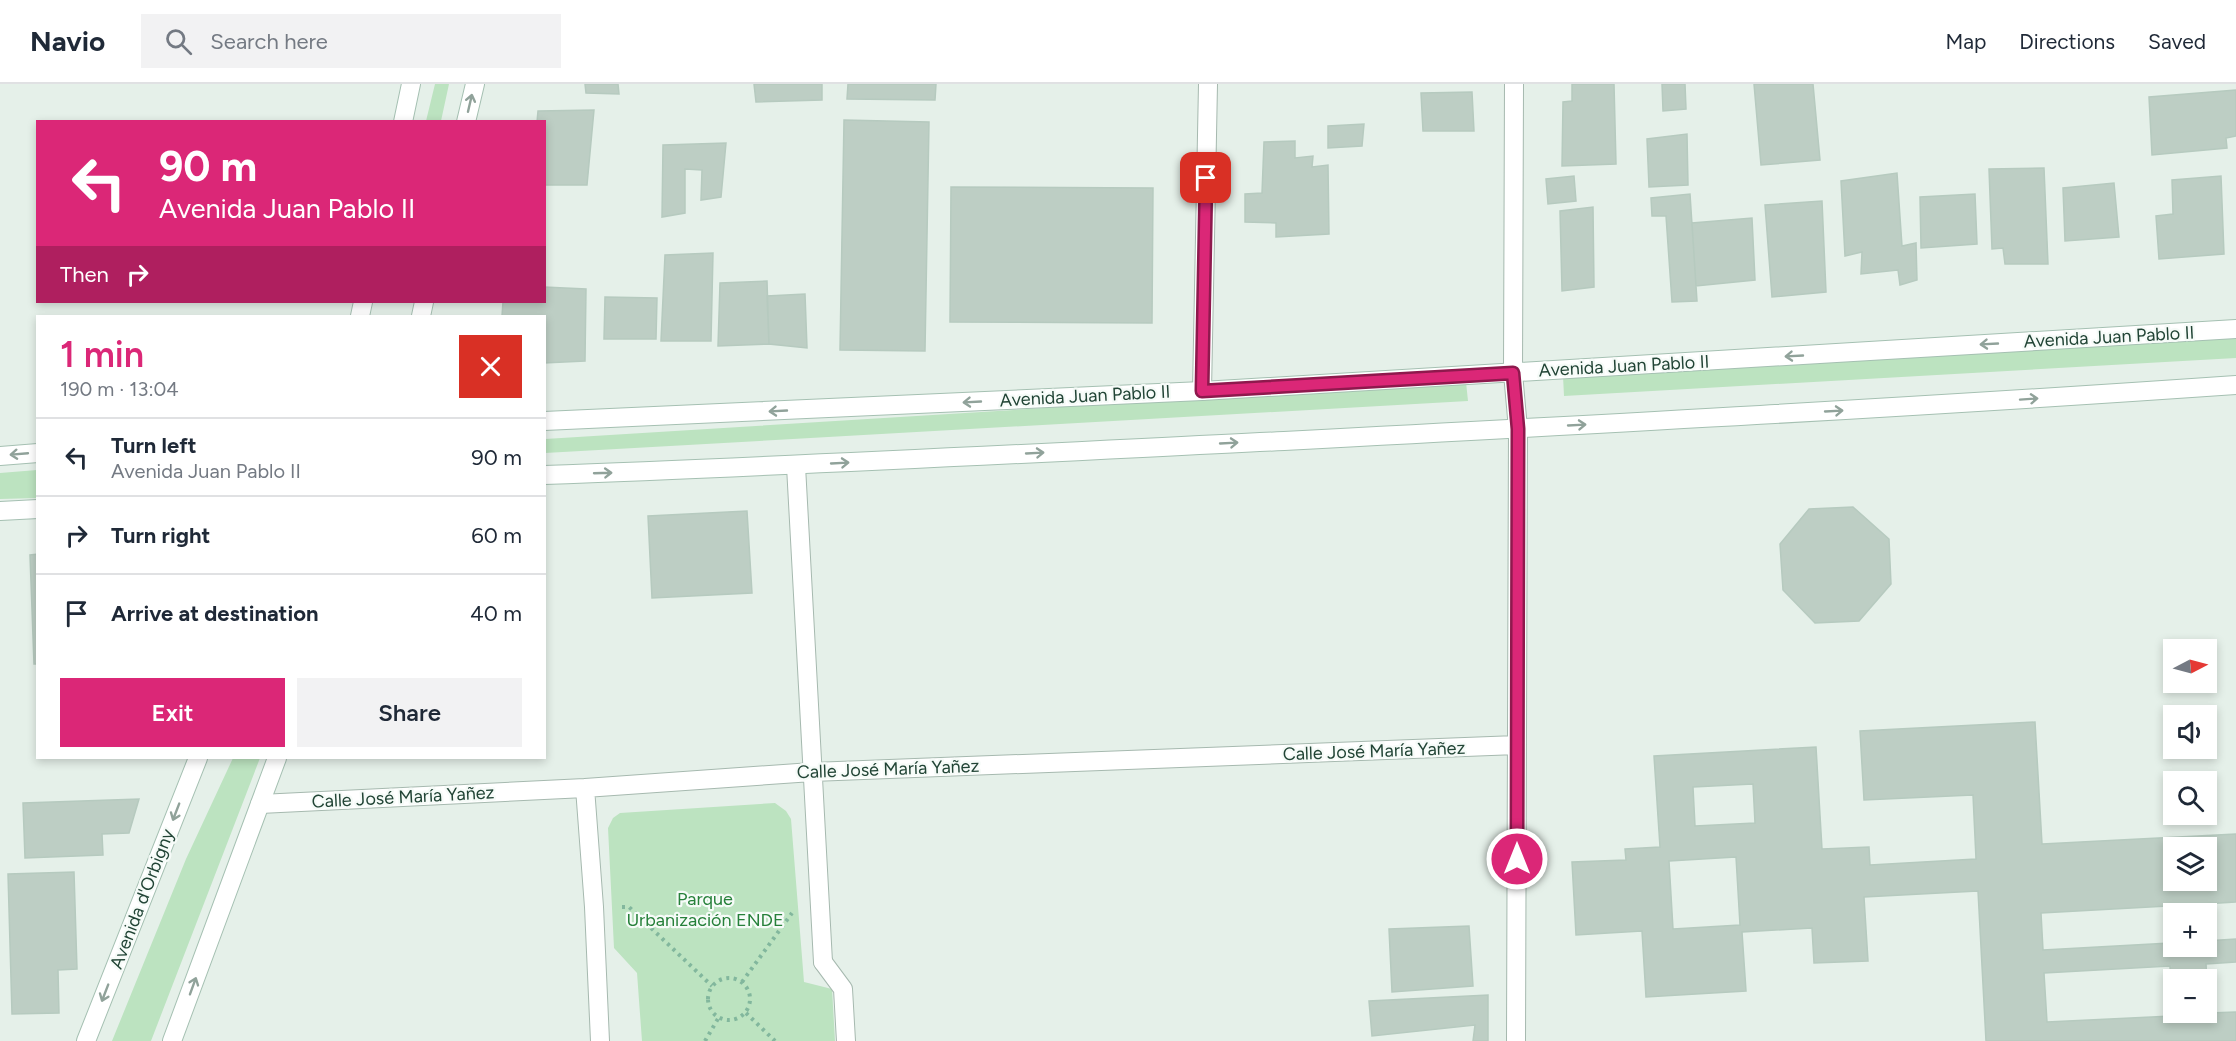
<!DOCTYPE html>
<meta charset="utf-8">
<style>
:root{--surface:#fff;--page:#f2f2f3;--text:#1f2937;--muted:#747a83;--line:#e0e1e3;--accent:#db2777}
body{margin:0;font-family:Figtree,sans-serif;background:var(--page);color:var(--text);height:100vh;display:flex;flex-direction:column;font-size:22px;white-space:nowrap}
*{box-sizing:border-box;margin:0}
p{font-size:20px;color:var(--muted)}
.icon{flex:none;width:33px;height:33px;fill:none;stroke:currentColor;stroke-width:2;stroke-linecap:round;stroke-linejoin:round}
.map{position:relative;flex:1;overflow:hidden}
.panel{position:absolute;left:36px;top:231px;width:510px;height:444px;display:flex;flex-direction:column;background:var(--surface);border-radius:0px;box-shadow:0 3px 9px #0003}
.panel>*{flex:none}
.banner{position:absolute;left:36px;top:36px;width:510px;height:183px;border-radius:0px;box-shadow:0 3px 9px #0003;background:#db2777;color:#fff;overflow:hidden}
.needle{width:39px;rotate:84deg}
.buttons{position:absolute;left:2163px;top:555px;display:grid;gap:12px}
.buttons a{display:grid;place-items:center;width:54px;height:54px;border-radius:0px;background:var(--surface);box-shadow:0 3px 9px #0003;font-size:30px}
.pin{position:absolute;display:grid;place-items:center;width:51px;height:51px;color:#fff;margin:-26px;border-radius:12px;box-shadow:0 3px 9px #0006}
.me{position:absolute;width:66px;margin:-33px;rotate:0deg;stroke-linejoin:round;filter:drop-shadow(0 0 4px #0008)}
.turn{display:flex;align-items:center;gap:21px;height:126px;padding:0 24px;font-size:27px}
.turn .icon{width:78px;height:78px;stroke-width:2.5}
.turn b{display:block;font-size:42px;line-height:51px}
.then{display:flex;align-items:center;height:57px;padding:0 24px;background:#0003;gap:12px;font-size:22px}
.round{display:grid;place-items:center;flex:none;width:63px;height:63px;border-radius:0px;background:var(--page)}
.headline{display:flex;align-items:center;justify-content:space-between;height:102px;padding:0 24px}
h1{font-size:36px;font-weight:600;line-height:45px;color:var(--accent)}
.cta{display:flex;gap:12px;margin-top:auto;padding:12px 24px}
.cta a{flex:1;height:69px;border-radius:0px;background:var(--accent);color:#fff;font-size:24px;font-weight:600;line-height:69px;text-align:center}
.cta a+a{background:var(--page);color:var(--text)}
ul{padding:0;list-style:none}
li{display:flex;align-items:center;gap:18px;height:78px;padding:0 24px;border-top:2px solid var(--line)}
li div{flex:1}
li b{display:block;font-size:22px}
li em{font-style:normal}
header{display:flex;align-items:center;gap:36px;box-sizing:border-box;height:84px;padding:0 30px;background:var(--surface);border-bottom:2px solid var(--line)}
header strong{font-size:28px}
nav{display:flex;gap:33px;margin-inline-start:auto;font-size:21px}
.search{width:420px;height:54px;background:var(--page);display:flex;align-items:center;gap:15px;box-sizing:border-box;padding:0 21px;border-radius:0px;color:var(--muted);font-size:22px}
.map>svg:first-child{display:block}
.green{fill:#bce3c0}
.building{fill:#bdcec4;stroke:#b6cabf;stroke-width:1.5;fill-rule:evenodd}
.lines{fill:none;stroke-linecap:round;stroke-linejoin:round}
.lane-casing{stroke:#a6b9af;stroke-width:20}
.street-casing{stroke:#a6b9af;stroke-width:20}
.secondary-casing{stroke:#a5c0b2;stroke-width:20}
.path{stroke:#82b79d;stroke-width:4;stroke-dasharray:3 4.5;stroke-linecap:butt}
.lane{stroke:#fff;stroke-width:18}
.street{stroke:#fff;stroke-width:18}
.secondary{stroke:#fff;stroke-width:18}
.oneway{stroke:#90a29a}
.route-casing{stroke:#8e194d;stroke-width:15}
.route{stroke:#db2777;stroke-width:10}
.labels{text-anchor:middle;stroke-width:4.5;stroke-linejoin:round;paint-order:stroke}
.street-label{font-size:18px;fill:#214435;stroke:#f6fbf8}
.park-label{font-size:18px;fill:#26803a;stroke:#f6fbf8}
</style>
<header>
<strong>Navio</strong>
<div class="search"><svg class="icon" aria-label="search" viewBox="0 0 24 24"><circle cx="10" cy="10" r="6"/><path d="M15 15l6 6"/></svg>Search here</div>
<nav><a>Map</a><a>Directions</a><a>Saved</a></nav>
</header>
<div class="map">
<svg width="2236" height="957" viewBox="0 0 2236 957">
<rect width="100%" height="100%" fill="#e5f0e9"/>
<path class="green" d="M 435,0 L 449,0 L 441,37 L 426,37 Z
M 2236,254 L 2236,274 L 1564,312 L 1563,292 Z
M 1466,298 L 1468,317 L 545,369 L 545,355 Z
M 37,386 L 37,414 L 0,415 L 0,389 Z
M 233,674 L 260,674 L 151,957 L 112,957 L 186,775 Z
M 775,719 L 786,727 L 791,735 L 804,898 L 832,905 L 835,957 L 642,957 L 637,889 L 614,864 L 608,744 L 613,734 L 620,729 Z"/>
<path class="building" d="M 585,0 L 618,0 L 619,10 L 586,9 Z
M 754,0 L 822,0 L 822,16 L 756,18 Z
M 848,0 L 936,0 L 935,16 L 847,15 Z
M 1572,0 L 1614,0 L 1616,80 L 1562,82 L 1563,18 L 1572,17 Z
M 1662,0 L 1685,0 L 1686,25 L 1663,27 Z
M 1754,0 L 1813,0 L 1820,76 L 1761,81 Z
M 2236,6 L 2236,52 L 2226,54 L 2227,64 L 2152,71 L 2149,13 Z
M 1472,8 L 1474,47 L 1423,47 L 1421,9 Z
M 594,26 L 587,101 L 544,101 L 544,38 L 537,38 L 538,27 Z
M 844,36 L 929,38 L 925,267 L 840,266 Z
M 1364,40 L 1362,62 L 1328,64 L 1328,42 Z
M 1687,50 L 1688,101 L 1649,103 L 1647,55 Z
M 1295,57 L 1295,74 L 1313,72 L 1312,83 L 1328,81 L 1329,150 L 1276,153 L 1276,139 L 1245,138 L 1245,110 L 1262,109 L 1264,58 Z
M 726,59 L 721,113 L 701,116 L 702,86 L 685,85 L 685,129 L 662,133 L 663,61 Z
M 2044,84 L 2048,180 L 2005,180 L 2003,164 L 1992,165 L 1989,85 Z
M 1897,89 L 1902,162 L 1916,159 L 1917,196 L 1900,201 L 1898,186 L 1861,190 L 1862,168 L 1845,172 L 1841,97 Z
M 1574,92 L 1576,117 L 1548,120 L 1546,95 Z
M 2221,92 L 2224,170 L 2159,175 L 2156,132 L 2173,130 L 2172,96 Z
M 2114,99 L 2119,153 L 2065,157 L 2063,104 Z
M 951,103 L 1153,104 L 1152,239 L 950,238 Z
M 1690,110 L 1697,217 L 1672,218 L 1666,132 L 1652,132 L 1651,114 Z
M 1975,110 L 1977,160 L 1921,164 L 1920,113 Z
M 1822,117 L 1826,208 L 1772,213 L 1765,121 Z
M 1593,123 L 1594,203 L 1562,207 L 1560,127 Z
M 1752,134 L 1755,196 L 1696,202 L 1692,139 Z
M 713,169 L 711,257 L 661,257 L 665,171 Z
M 767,197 L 769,260 L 718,262 L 720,199 Z
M 544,203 L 586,205 L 585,277 L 544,279 L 544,232 L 502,232 L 503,218 L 544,218 Z
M 805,210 L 807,264 L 769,260 L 767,212 Z
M 605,213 L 657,214 L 656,255 L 604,255 Z
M 1853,423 L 1889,455 L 1891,500 L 1859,537 L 1815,539 L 1783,506 L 1780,460 L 1809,425 Z
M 747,427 L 752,509 L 652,514 L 648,432 Z
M 38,470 L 38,580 L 34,580 L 30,471 Z
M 2035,638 L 2042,760 L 2236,750 L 2236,818 L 2203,820 L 2204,830 L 2174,830 L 2174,862 L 2206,862 L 2206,857 L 2236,855 L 2236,878 L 2206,880 L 2209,929 L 2236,928 L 2236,957 L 1986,957 L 1978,807 L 1864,813 L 1868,877 L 1814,879 L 1812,844 L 1742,848 L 1746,907 L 1646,913 L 1642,847 L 1576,851 L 1572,778 L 1626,776 L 1625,765 L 1660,763 L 1654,672 L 1816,663 L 1822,765 L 1869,763 L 1870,781 L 1976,775 L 1973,711 L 1864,716 L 1860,647 ZM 1753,700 L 1755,739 L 1695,742 L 1693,703 ZM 2174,764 L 2206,764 L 2206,796 L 2174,796 ZM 1736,773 L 1740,841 L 1673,845 L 1669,777 ZM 2168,822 L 2170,859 L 2043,866 L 2041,829 ZM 2170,882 L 2172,932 L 2047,938 L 2044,889 ZM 2174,896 L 2206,896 L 2206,928 L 2174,928 Z
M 139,715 L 129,749 L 102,750 L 103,771 L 25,774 L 23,719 Z
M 74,788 L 77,885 L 58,886 L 59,929 L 12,930 L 8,790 Z
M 1469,842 L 1473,902 L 1392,908 L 1389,845 Z
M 1488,911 L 1488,957 L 1473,957 L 1475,941 L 1372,952 L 1369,917 Z"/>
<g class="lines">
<g class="lane-casing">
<path id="lane" d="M 823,878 L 843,905 L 846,957"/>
</g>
<g class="street-casing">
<path id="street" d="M 1514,0 L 1513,289 L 1518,345 L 1516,957
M 1202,307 L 1208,0
M 796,382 L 823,878
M 585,704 L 594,823 L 600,957
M 260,720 L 585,704 L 812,688 L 1517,661"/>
</g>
<g class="secondary-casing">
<path id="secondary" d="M 403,38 L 411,0
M 466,38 L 475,0
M 360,232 L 363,218
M 421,232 L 424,218
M 544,337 L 1202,307 L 2236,245
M 0,372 L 38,369
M 544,391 C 791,382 1038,369 1284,357 C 1602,340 1919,323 2236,301
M 0,427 L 38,425
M 86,957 L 198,674
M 172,957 L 277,674"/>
</g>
<path class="path" d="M 622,823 L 629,823 L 712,902
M708 915a21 21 0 1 1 42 0a21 21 0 1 1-42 0Z
M 742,898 L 792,829
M 746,929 L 775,957
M 705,957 L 719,933"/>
<use href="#lane" class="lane"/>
<use href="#street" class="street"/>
<use href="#secondary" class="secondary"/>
</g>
<defs><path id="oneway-shaft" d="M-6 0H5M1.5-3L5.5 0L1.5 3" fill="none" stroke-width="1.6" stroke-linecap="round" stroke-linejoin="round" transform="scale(1.5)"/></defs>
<g class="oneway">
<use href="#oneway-shaft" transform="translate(470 19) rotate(-77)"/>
<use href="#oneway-shaft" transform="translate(1989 260) rotate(177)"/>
<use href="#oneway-shaft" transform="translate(1794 272) rotate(177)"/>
<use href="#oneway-shaft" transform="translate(2029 315) rotate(-4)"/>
<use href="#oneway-shaft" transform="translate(972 318) rotate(177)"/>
<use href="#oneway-shaft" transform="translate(778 327) rotate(177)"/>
<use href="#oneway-shaft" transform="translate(1834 327) rotate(-3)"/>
<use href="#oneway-shaft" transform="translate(1577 341) rotate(-3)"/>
<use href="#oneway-shaft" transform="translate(1229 359) rotate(-3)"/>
<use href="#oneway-shaft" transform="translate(1035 369) rotate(-3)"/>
<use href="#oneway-shaft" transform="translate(19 370) rotate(175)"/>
<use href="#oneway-shaft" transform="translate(840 379) rotate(-3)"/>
<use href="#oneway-shaft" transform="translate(603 389) rotate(-2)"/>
<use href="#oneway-shaft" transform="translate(176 728) rotate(111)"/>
<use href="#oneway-shaft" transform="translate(193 902) rotate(-70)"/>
<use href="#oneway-shaft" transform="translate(105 909) rotate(111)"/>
</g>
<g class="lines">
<g class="route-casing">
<path id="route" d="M 1206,94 L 1202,307 L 1513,289 L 1518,345 L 1517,775"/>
</g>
<use href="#route" class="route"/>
</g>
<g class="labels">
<g class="street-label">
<text transform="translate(2109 253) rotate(-3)" y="6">Avenida Juan Pablo II</text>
<text transform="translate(1624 282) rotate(-3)" y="6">Avenida Juan Pablo II</text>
<text transform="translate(1085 312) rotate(-3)" y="6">Avenida Juan Pablo II</text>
<text transform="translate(1374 667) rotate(-2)" y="6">Calle José María Yañez</text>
<text transform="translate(888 685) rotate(-2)" y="6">Calle José María Yañez</text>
<text transform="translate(403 713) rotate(-3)" y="6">Calle José María Yañez</text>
<text transform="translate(142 815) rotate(-69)" y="6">Avenida d'Orbigny</text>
</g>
<g class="park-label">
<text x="705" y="821">Parque<tspan x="705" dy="21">Urbanización ENDE</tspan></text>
</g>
</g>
</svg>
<div class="buttons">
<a><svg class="needle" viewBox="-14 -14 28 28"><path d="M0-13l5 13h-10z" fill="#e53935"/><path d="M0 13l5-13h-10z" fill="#747a83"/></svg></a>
<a><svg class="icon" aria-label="sound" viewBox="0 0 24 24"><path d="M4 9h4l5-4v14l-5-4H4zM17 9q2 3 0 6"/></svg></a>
<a><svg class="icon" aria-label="search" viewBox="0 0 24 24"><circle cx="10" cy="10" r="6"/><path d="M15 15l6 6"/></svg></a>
<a><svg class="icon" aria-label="layers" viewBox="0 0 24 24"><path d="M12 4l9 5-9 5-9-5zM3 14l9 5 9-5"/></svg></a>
<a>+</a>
<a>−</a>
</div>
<div class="pin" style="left:1206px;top:94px;background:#d93025"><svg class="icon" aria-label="arrive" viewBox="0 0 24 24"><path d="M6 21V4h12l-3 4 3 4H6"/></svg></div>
<svg class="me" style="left:1517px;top:775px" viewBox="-20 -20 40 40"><circle r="17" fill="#db2777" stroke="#fff" stroke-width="3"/><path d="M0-11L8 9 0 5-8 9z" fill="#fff"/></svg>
<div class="banner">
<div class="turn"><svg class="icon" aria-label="left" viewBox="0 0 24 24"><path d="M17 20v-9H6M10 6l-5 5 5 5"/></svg><div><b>90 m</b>Avenida Juan Pablo II</div></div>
<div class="then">Then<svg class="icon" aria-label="right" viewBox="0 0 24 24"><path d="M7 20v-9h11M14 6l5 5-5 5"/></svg></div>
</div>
<section class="panel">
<div class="headline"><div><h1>1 min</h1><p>190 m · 13:04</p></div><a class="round" style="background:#d93025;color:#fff"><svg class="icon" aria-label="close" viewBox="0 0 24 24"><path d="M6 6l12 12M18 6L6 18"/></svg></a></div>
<ul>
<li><svg class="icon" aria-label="left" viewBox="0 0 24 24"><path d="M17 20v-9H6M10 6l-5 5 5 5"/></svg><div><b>Turn left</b><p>Avenida Juan Pablo II</p></div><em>90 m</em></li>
<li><svg class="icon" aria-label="right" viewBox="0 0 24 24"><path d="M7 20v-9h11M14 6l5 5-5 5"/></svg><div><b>Turn right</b></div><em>60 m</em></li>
<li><svg class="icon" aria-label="arrive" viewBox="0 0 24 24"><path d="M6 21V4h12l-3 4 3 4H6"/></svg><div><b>Arrive at destination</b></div><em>40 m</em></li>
</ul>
<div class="cta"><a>Exit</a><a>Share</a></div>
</section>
</div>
